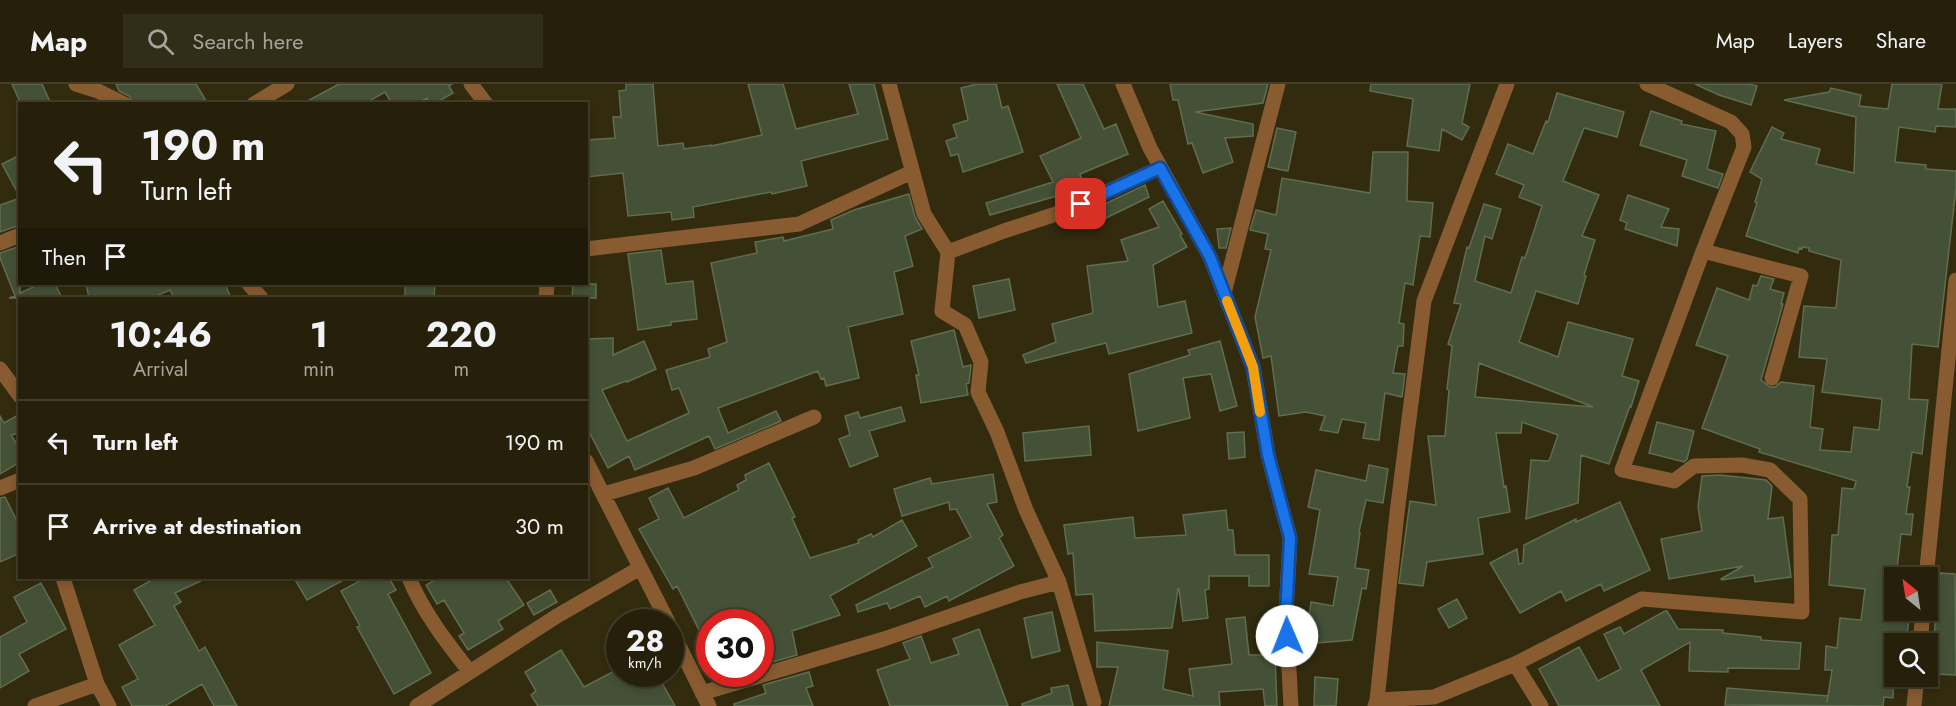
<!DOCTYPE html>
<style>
:root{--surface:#26200a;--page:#322d18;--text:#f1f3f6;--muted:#a4a39c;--line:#423e2b}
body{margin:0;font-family:Jost,sans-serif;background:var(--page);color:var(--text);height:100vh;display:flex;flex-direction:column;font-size:22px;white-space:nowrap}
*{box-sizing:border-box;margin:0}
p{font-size:20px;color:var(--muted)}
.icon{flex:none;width:33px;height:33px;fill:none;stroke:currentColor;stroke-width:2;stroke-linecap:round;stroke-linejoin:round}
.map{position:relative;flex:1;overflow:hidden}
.sheet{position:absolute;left:18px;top:213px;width:570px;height:282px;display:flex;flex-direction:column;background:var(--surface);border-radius:0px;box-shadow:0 3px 9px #0003,0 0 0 2px var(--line)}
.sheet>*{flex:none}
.hud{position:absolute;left:18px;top:18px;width:570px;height:183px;border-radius:0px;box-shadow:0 3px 9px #0003,0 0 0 2px var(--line);background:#26200a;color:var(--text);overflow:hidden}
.needle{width:39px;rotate:330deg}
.fabs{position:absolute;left:1884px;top:483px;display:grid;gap:12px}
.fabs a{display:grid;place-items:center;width:54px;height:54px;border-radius:0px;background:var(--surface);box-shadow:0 3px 9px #0003,0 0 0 2px var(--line);font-size:30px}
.speed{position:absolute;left:606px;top:525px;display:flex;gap:12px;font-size:30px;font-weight:700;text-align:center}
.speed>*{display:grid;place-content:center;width:78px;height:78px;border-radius:50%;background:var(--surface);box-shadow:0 3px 9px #0003,0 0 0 2px var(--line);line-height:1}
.speed small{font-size:15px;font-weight:400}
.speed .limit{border:9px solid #d22;background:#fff;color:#111}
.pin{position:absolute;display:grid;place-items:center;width:51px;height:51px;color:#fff;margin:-26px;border-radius:12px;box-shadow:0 3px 9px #0006}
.me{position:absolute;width:66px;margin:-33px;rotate:359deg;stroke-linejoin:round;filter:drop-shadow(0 0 4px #0008)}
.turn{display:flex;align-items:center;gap:21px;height:126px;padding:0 24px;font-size:27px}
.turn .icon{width:78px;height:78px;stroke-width:2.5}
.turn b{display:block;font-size:42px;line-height:51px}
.then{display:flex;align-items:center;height:57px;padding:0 24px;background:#0003;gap:12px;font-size:22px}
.eta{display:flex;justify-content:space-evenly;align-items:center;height:102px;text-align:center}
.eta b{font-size:36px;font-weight:700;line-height:42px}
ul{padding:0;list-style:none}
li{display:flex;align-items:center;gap:18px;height:84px;padding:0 24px;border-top:2px solid var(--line)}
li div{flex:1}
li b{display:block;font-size:22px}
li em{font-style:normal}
header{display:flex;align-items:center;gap:36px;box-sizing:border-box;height:84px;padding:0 30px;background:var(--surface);border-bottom:2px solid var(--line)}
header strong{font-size:28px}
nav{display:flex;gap:33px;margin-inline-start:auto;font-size:21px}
.search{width:420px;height:54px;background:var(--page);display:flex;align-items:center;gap:15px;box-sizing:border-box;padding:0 21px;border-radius:0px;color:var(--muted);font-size:22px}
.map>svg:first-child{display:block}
.building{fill:#445137;stroke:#5f6d51;stroke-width:1.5;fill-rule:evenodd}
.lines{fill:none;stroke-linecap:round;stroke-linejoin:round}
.minor{stroke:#885b31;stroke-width:15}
.route-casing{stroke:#114b97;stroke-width:15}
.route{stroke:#1a73e8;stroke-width:10}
.slow{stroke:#f59e0b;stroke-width:10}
</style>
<header>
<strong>Map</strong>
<div class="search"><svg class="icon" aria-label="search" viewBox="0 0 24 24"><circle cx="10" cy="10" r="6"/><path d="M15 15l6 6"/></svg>Search here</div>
<nav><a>Map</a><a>Layers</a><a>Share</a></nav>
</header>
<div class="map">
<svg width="1956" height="622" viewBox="0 0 1956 622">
<rect width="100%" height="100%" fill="#322b0e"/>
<path class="building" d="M 12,0 L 42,0 L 51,20 L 21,20 Z
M 116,0 L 196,0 L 205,15 L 197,20 L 134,20 L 129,12 L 119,7 Z
M 339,0 L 452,0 L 449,2 L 453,9 L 434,20 L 430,20 L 427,14 L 416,20 L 392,20 L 385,8 L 364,20 L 302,20 Z
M 626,0 L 653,0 L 658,62 L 683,59 L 684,65 L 711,61 L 711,62 L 762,51 L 748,0 L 783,0 L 796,45 L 858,30 L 849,0 L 874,0 L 888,55 L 801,77 L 807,102 L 772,110 L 771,108 L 693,123 L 694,133 L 672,136 L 671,128 L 628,132 L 623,89 L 586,93 L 586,56 L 615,54 L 613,33 L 621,33 L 619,7 L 626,6 Z
M 977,0 L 996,0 L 1002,24 L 1008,22 L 1023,68 L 963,88 L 958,70 L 951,72 L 946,57 L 957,53 L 953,41 L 968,36 L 961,4 Z
M 1057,0 L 1083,0 L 1104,45 L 1116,40 L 1128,70 L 1080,90 L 1084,101 L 1064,110 L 990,131 L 986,119 L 1053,98 L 1040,72 L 1081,54 Z
M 1170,0 L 1268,0 L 1263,19 L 1195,28 L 1253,40 L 1253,52 L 1225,54 L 1233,78 L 1203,89 L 1192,59 L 1188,60 L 1178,16 L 1173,16 Z
M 1371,0 L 1470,0 L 1462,39 L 1469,43 L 1462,56 L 1442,45 L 1439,67 L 1407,62 L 1413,15 L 1370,7 Z
M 1695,0 L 1749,0 L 1757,2 L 1751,21 L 1719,11 Z
M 1892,0 L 1942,0 L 1938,25 L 1956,25 L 1956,43 L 1936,42 L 1935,48 L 1899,43 L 1895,78 L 1926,81 L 1926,85 L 1956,87 L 1956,104 L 1938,263 L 1912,260 L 1909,315 L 1928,316 L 1922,370 L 1912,368 L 1907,403 L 1910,403 L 1906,430 L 1913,430 L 1911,451 L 1901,450 L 1896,494 L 1894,494 L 1894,526 L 1910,526 L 1906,560 L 1894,560 L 1893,614 L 1884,613 L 1883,622 L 1725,621 L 1727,604 L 1828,612 L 1827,618 L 1832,586 L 1825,586 L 1826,562 L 1837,564 L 1840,534 L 1861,536 L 1865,505 L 1829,501 L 1832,451 L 1838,451 L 1842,404 L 1854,405 L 1856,397 L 1759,368 L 1760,365 L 1702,344 L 1728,272 L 1696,261 L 1717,204 L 1749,216 L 1753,201 L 1757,202 L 1761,192 L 1774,195 L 1770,205 L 1784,209 L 1781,220 L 1783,220 L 1761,296 L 1770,303 L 1775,303 L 1781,298 L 1814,302 L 1810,343 L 1823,345 L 1820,366 L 1851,368 L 1854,343 L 1879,346 L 1882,315 L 1822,308 L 1827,275 L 1799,273 L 1804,222 L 1836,224 L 1841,176 L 1809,167 L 1809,164 L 1802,163 L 1802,165 L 1799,164 L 1798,169 L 1746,152 L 1757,119 L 1755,118 L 1762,95 L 1750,88 L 1772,43 L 1784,49 L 1781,55 L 1820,65 L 1816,80 L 1854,89 L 1856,32 L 1856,33 L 1784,16 L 1829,8 L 1831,4 L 1861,11 L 1859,22 L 1888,25 Z
M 1557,9 L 1624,28 L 1617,53 L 1584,44 L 1563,97 L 1599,111 L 1582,152 L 1595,156 L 1584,191 L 1586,192 L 1578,220 L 1536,207 L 1519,258 L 1558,273 L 1568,238 L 1633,255 L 1622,292 L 1639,297 L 1631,323 L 1630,322 L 1609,380 L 1581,371 L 1578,419 L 1526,435 L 1531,376 L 1549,377 L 1558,351 L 1522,338 L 1521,349 L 1496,349 L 1504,403 L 1506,402 L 1510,428 L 1478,434 L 1483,470 L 1427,478 L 1423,502 L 1399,499 L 1410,417 L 1436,421 L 1428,352 L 1445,352 L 1449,306 L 1447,305 L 1452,262 L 1448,260 L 1461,220 L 1454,219 L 1467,163 L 1469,164 L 1484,120 L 1501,125 L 1492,155 L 1485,152 L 1475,197 L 1511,209 L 1522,173 L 1525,174 L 1542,122 L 1519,113 L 1524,101 L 1496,90 L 1508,60 L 1533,70 L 1546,37 L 1548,38 ZM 1479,279 L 1593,323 L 1475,313 Z
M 1651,27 L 1682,37 L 1681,40 L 1716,47 L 1707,85 L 1723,90 L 1718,104 L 1682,92 L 1687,76 L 1640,61 Z
M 1277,44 L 1296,48 L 1288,87 L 1268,83 Z
M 1373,68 L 1408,68 L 1407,117 L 1433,119 L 1430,153 L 1420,152 L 1413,201 L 1405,199 L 1399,239 L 1404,240 L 1403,262 L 1398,262 L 1393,289 L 1405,290 L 1402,313 L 1385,309 L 1379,356 L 1377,356 L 1363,354 L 1366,339 L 1342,335 L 1338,349 L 1320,346 L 1325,332 L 1306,328 L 1279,332 L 1271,272 L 1263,274 L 1255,233 L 1271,166 L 1265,165 L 1268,150 L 1250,146 L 1256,126 L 1276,131 L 1282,94 L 1370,109 Z
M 20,71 L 20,113 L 2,80 Z
M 1145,101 L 1149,113 L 1106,134 L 1100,122 Z
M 909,110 L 915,133 L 922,145 L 905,152 L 913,182 L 894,188 L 903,230 L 848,243 L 859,294 L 826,302 L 824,294 L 821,295 L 818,287 L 718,324 L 728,349 L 776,327 L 781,337 L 715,365 L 709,352 L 635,386 L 629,372 L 608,384 L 586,342 L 586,255 L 613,254 L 613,271 L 644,257 L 656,285 L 627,298 L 626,297 L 602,306 L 627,357 L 689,329 L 679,304 L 672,306 L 666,286 L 710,273 L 708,265 L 727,258 L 711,179 L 757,169 L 755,158 L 783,153 L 784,157 L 833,145 L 831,136 L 854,126 Z
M 1628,111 L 1669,125 L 1661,143 L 1679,145 L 1677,162 L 1625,145 L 1627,139 L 1620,136 Z
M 20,114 L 20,141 L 0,148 L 0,121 Z
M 1163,117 L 1182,150 L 1180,151 L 1187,163 L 1153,181 L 1158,223 L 1185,217 L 1192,249 L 1109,270 L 1106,259 L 1026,279 L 1023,271 L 1056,258 L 1052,240 L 1093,229 L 1087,182 L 1128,177 L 1121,156 L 1159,143 L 1149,125 Z
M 1231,144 L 1226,164 L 1219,164 L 1217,145 Z
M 20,162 L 20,209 L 40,200 L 55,200 L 62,214 L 20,214 L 19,221 L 16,214 L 9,214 L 15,212 L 0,174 L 0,169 Z
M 661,166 L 666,200 L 693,197 L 697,235 L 671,238 L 671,241 L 638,246 L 628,170 Z
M 1009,195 L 1015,226 L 979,234 L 973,202 Z
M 86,200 L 225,200 L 231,214 L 174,214 L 170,206 L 151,214 L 89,214 Z
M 414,200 L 435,200 L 434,214 L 405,214 L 405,201 L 414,201 Z
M 573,200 L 596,200 L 596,214 L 572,214 Z
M 954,246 L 963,283 L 971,281 L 969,299 L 966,300 L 968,311 L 921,319 L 916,291 L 919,291 L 911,257 Z
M 1220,257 L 1237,322 L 1220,327 L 1211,290 L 1183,294 L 1190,334 L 1138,347 L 1129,290 L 1190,271 L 1188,266 Z
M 901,323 L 905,337 L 869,347 L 878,372 L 850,383 L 839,355 L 850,351 L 845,332 L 858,328 L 860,334 Z
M 20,330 L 20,349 L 11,351 L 20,365 L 20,378 L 0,390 L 0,332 L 4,339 Z
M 1657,338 L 1694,347 L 1687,375 L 1684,378 L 1649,369 Z
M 1089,342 L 1091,371 L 1025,377 L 1023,349 Z
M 1244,348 L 1245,373 L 1229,375 L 1227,349 Z
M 769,379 L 795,433 L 792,434 L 810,474 L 859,459 L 858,456 L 871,450 L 873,453 L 902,436 L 917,462 L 830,512 L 840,531 L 792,547 L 797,571 L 765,580 L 760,563 L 760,538 L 710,538 L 710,568 L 677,502 L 673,505 L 639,445 L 659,435 L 649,414 L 668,404 L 684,434 L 739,406 L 737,401 L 746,396 L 745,391 Z
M 1369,381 L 1388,385 L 1383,419 L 1366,416 L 1359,448 L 1360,449 L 1355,484 L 1369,486 L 1366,505 L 1362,504 L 1352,556 L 1317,559 L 1317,551 L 1307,548 L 1311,518 L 1333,522 L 1338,493 L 1309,490 L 1320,426 L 1308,423 L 1316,386 L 1366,397 Z
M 993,390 L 997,418 L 987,420 L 1003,451 L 999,454 L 1014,482 L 949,517 L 947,512 L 925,523 L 920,512 L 890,525 L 887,519 L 858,528 L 856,521 L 933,483 L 928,474 L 971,453 L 956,425 L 950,426 L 949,418 L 902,432 L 894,405 L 930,394 L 932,400 Z
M 1720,391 L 1766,396 L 1772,402 L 1768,435 L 1783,433 L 1791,493 L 1755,498 L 1754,491 L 1722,496 L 1721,495 L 1743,482 L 1669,495 L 1661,455 L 1702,447 L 1698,423 L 1702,392 Z
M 5,413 L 20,443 L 20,469 L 0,478 L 0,414 Z
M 1620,418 L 1650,486 L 1604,507 L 1601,500 L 1566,517 L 1561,507 L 1520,529 L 1490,479 L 1517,465 L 1519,480 L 1523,479 L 1524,461 L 1576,435 L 1576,438 Z
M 1226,426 L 1228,446 L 1233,446 L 1235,471 L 1269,471 L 1269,502 L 1249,502 L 1249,492 L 1209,492 L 1209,505 L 1205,506 L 1208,534 L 1183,537 L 1179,505 L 1178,505 L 1172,544 L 1095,547 L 1093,510 L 1076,511 L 1073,469 L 1068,470 L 1064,441 L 1133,433 L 1135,454 L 1186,451 L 1183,431 Z
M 1940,489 L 1955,490 L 1956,591 L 1933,590 L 1935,562 L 1933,562 Z
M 155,494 L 207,494 L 175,509 L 181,518 L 174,522 L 199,567 L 205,563 L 237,622 L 214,622 L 202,600 L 165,622 L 132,622 L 122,603 L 138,595 L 119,561 L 155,541 L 134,506 Z
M 294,494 L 347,494 L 307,516 Z
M 365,494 L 389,494 L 396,506 L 388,510 L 431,589 L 394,610 L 357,543 L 360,542 L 341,507 Z
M 438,494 L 506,494 L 524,521 L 498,537 L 503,545 L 468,566 L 459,552 L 464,549 L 444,516 L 437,520 L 426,501 Z
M 41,499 L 66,545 L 19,570 L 29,587 L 0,604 L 0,553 L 27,538 L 14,513 Z
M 550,506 L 557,518 L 534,531 L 527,519 Z
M 1457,515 L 1467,534 L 1449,544 L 1438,525 Z
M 1665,527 L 1667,527 L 1678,545 L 1723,546 L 1723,549 L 1761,553 L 1761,556 L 1801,559 L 1799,585 L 1728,584 L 1728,588 L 1689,587 L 1690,558 L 1641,586 L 1660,622 L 1559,622 L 1539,585 L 1579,563 L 1598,597 L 1621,585 L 1604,550 L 1620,543 L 1624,550 Z
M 1052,528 L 1060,567 L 1032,574 L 1024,534 Z
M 1245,533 L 1249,571 L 1275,571 L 1277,622 L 1265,622 L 1263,605 L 1219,608 L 1220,622 L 1109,622 L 1118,583 L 1097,583 L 1097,558 L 1168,567 L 1163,605 L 1193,612 L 1189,585 L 1232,580 L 1226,535 Z
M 979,545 L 1008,622 L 890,622 L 877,586 L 910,575 L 903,559 L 921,552 L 931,579 L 959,570 L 953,555 Z
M 561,566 L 584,603 L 620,584 L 620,590 L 657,590 L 675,622 L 538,622 L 531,611 L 536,607 L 525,588 Z
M 809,588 L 813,602 L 806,604 L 813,622 L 734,622 L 734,620 L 766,609 L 763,601 Z
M 1315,593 L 1338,595 L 1336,622 L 1314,622 Z
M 1068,601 L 1073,622 L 1022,622 L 1022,620 L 1052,609 L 1051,604 Z"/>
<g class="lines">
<path class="minor" d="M 76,0 L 98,7 L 124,20
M 471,0 L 486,20
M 889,0 L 924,130 L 948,168 L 942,227 L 965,241 L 981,278 L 978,308 L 997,348 L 1026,426 L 1059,498 L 1094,618
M 1123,0 L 1150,64 L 1210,173 L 1253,283 L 1268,371 L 1290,454 L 1286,531 L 1291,622
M 254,20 L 287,0
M 0,159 L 20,151
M 586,165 L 799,140 L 912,88
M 1703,167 L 1801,192 L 1772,294
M 948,168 L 1004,147 L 1062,128 L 1160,84
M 249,200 L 261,214
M 1224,209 L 1278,0
M 546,214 L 547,200
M 0,285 L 20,312
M 586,377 L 668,538
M 0,404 L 20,396
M 604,410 L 694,384 L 814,333
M 63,494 L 97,600 L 109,622
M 409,494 C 423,528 447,559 470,588
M 1926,494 L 1956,196
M 670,544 L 709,622
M 1920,560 L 1923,526
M 1515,580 L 1541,622
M 702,609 L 884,555 L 1020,508 L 1059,498
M 1377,616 L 1434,613 L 1515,580 L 1642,515 L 1802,528 L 1800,415 L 1770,386 L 1742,381 L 1694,382 L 1674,397 L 1622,386 L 1703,167 L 1744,63 L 1742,50 L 1731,38 L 1647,0
M 35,622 L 97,600
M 417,622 L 557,532 L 640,484
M 1375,622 L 1377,616 L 1397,429 L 1424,217 L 1507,0
M 1914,622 L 1917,592"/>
</g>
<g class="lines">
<g class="route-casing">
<path id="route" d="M 1081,120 L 1160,84 L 1210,173 L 1253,283 L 1268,371 L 1290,454 L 1286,531 L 1287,552"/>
</g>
<use href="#route" class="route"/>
<path class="slow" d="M 1227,217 L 1253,283 L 1260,328"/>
</g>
</svg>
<div class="fabs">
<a><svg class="needle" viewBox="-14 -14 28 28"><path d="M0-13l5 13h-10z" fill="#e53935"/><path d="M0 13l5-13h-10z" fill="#a4a39c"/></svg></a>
<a><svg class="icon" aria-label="search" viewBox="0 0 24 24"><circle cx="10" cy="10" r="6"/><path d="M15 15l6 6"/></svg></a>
</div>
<div class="speed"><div>28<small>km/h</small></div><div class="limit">30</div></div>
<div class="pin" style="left:1081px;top:120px;background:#d93025"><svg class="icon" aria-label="arrive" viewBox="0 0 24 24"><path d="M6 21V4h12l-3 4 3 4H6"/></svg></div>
<svg class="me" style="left:1287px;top:552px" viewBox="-20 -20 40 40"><circle r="19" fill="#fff"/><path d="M0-13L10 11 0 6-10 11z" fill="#1a73e8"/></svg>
<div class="hud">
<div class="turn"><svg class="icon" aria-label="left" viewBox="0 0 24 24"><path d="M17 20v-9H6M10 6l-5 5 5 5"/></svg><div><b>190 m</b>Turn left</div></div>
<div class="then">Then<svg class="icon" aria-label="arrive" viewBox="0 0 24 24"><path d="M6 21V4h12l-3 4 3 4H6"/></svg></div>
</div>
<section class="sheet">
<div class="eta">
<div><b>10:46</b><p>Arrival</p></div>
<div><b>1</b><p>min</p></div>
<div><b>220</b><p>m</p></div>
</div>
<ul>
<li><svg class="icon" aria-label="left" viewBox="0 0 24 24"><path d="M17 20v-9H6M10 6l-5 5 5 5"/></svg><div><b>Turn left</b></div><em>190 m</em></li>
<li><svg class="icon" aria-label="arrive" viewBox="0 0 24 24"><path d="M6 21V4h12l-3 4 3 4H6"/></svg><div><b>Arrive at destination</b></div><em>30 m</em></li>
</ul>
</section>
</div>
